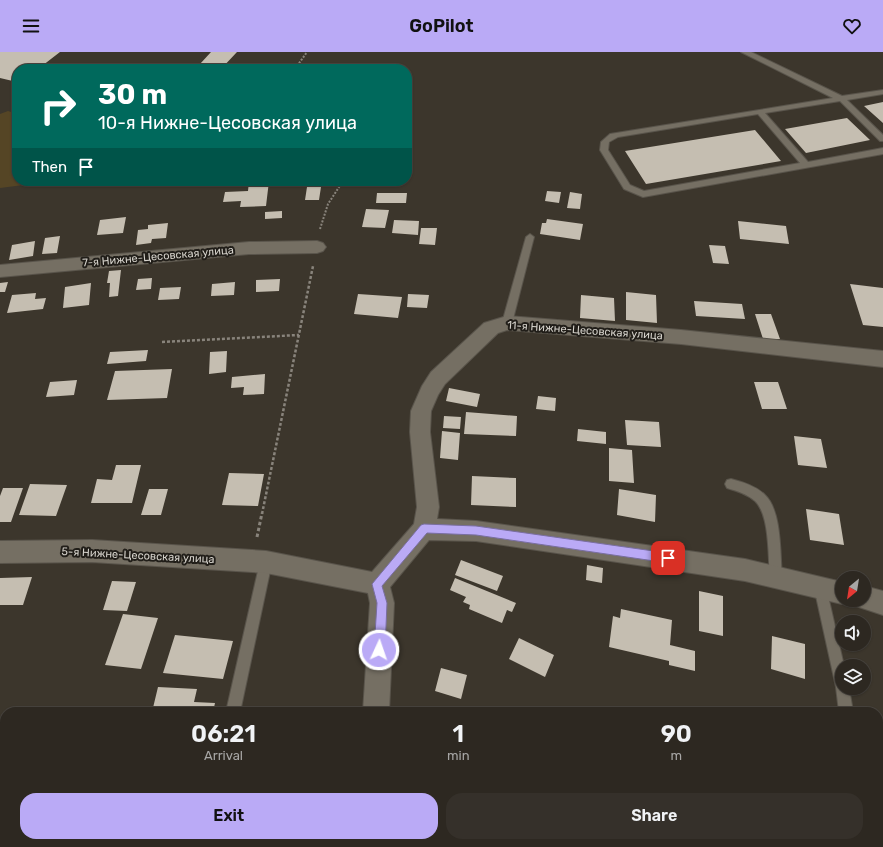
<!DOCTYPE html>
<meta charset="utf-8">
<style>
:root{--surface:#2d2821;--page:#35302a;--text:#f1f3f6;--muted:#a7a6a5;--line:#48443f;--accent:#baaaf6}
body{margin:0;font-family:Rubik,sans-serif;background:var(--page);color:var(--text);height:100vh;display:flex;flex-direction:column;font-size:15px;white-space:nowrap}
*{box-sizing:border-box;margin:0}
p{font-size:13px;color:var(--muted)}
.icon{flex:none;width:22px;height:22px;fill:none;stroke:currentColor;stroke-width:2;stroke-linecap:round;stroke-linejoin:round}
.map{position:relative;flex:1;overflow:hidden}
.sheet{position:absolute;left:0px;top:655px;width:883px;height:140px;display:flex;flex-direction:column;background:var(--surface);border-radius:16px 16px 0 0;box-shadow:0 1px 3px #0004,0 0 0 1px var(--line)}
.sheet>*{flex:none}
.hud{position:absolute;left:12px;top:12px;width:400px;height:122px;border-radius:16px;box-shadow:0 1px 3px #0004,0 0 0 1px var(--line);background:#00695c;color:#fff;overflow:hidden}
.needle{width:26px;rotate:210deg}
.buttons{position:absolute;left:835px;top:519px;display:grid;gap:8px}
.buttons a{display:grid;place-items:center;width:36px;height:36px;border-radius:50%;background:var(--surface);box-shadow:0 1px 3px #0004,0 0 0 1px var(--line);font-size:20px}
.pin{position:absolute;display:grid;place-items:center;width:34px;height:34px;color:#fff;margin:-17px;border-radius:8px;box-shadow:0 2px 6px #0006}
.me{position:absolute;width:44px;margin:-22px;rotate:3deg;stroke-linejoin:round;filter:drop-shadow(0 0 3px #0008)}
.turn{display:flex;align-items:center;gap:14px;height:84px;padding:0 20px;font-size:18px}
.turn .icon{width:52px;height:52px;stroke-width:2.5}
.turn b{display:block;font-size:28px;line-height:34px}
.then{display:flex;align-items:center;height:38px;padding:0 20px;background:#0003;gap:8px;font-size:15px}
.eta{display:flex;justify-content:space-evenly;align-items:center;height:68px;text-align:center}
.eta b{font-size:24px;font-weight:600;line-height:28px}
.primary-button{display:flex;gap:8px;margin-top:auto;padding:8px 20px}
.primary-button a{flex:1;height:46px;border-radius:16px;background:var(--accent);color:#111;font-size:16px;font-weight:600;line-height:46px;text-align:center}
.primary-button a+a{background:var(--page);color:var(--text)}
header{display:flex;justify-content:space-between;align-items:center;height:52px;padding:0 20px;background:var(--accent);color:#111;font-size:18px;font-weight:600}
.map>svg:first-child{display:block}
.green{fill:#554525}
.building{fill:#c5beb1}
.lines{fill:none;stroke-linecap:round;stroke-linejoin:round}
.lane-casing{stroke:#59544b;stroke-width:2}
.street-casing{stroke:#59544b;stroke-width:2}
.path-far2{stroke:#89847c;stroke-width:2;stroke-dasharray:2 1.5;stroke-linecap:butt}
.path-far1{stroke:#89847c;stroke-width:2.5;stroke-dasharray:3 2;stroke-linecap:butt}
.path{stroke:#89847c;stroke-width:3;stroke-dasharray:3.5 2.5;stroke-linecap:butt}
.lane{fill:#756f63;fill-rule:evenodd}
.street{fill:#756f63;fill-rule:evenodd}
.route{fill:#baaaf6;stroke:#796ea0}
.labels{text-anchor:middle;stroke-width:4;stroke-linejoin:round;paint-order:stroke}
.street-label{font-size:11px;fill:#d6d3cc;stroke:#211e19}
</style>
<header><svg class="icon" aria-label="menu" viewBox="0 0 24 24"><path d="M4 6h16M4 12h16M4 18h16"/></svg>GoPilot<svg class="icon" aria-label="heart" viewBox="0 0 24 24"><path d="M12 20l-8-8c-3-5 5-10 8-4 3-6 11-1 8 4z"/></svg></header>
<div class="map">
<svg width="883" height="795" viewBox="0 0 883 795">
<rect width="100%" height="100%" fill="#3c362c"/>
<path class="green" d="M 8,59 L 17,62 L 17,129 L 55,129 L 0,136 L 0,62 Z"/>
<path class="building" d="M 0,0 L 60,0 L 38,17 L 17,17 L 17,30 L 0,26 Z
M 211,0 L 237,0 L 221,17 L 189,17 L 196,11 L 200,12 Z
M 883,50 L 883,71 L 864,54 Z
M 847,66 L 870,88 L 806,101 L 785,77 Z
M 755,78 L 781,109 L 646,132 L 625,99 Z
M 249,129 L 269,129 L 266,154 L 240,155 L 241,149 L 223,150 L 225,140 L 248,139 Z
M 307,135 L 321,135 L 319,148 L 305,148 Z
M 547,139 L 561,140 L 559,151 L 545,149 Z
M 570,140 L 582,142 L 580,157 L 567,156 Z
M 377,141 L 407,141 L 406,151 L 376,151 Z
M 366,157 L 389,158 L 385,176 L 362,175 Z
M 282,159 L 282,166 L 265,167 L 265,160 Z
M 126,165 L 123,181 L 97,183 L 100,168 Z
M 547,167 L 583,172 L 580,188 L 540,182 L 542,171 L 546,171 Z
M 394,168 L 419,169 L 418,183 L 392,181 Z
M 738,169 L 786,174 L 789,192 L 740,187 Z
M 168,171 L 166,186 L 152,187 L 151,191 L 136,193 L 138,178 L 148,177 L 148,173 Z
M 421,176 L 437,176 L 435,193 L 419,192 Z
M 60,184 L 57,201 L 42,202 L 45,186 Z
M 35,189 L 33,204 L 9,208 L 12,193 Z
M 709,193 L 725,194 L 729,212 L 713,211 Z
M 121,218 L 118,244 L 109,245 L 110,231 L 107,231 L 109,219 Z
M 152,226 L 151,237 L 136,238 L 138,227 Z
M 280,227 L 279,239 L 256,240 L 256,228 Z
M 8,230 L 5,240 L 0,240 L 0,231 Z
M 235,230 L 234,243 L 211,244 L 212,232 Z
M 91,231 L 89,253 L 63,256 L 65,235 Z
M 850,232 L 883,236 L 883,275 L 863,273 Z
M 181,235 L 179,247 L 158,248 L 160,236 Z
M 626,240 L 656,243 L 657,271 L 626,268 Z
M 36,241 L 35,247 L 46,246 L 43,257 L 7,261 L 12,243 Z
M 358,242 L 402,245 L 398,266 L 354,262 Z
M 408,242 L 429,243 L 427,256 L 407,255 Z
M 581,243 L 614,246 L 615,269 L 580,266 Z
M 694,249 L 742,252 L 745,267 L 696,264 Z
M 755,262 L 771,262 L 780,287 L 763,287 Z
M 148,298 L 146,309 L 107,312 L 110,300 Z
M 227,299 L 226,320 L 209,322 L 210,300 Z
M 172,317 L 167,346 L 107,348 L 115,319 Z
M 265,322 L 264,342 L 243,343 L 244,335 L 231,336 L 232,325 Z
M 77,328 L 74,343 L 46,345 L 50,330 Z
M 754,330 L 778,330 L 787,357 L 762,357 Z
M 449,336 L 480,342 L 477,355 L 446,349 Z
M 538,344 L 556,346 L 555,359 L 536,357 Z
M 466,360 L 517,364 L 516,384 L 464,382 Z
M 444,364 L 461,365 L 460,377 L 443,376 Z
M 625,368 L 659,370 L 661,395 L 627,393 Z
M 578,377 L 606,380 L 606,392 L 577,389 Z
M 442,379 L 460,381 L 458,408 L 440,406 Z
M 794,384 L 821,387 L 827,416 L 798,413 Z
M 609,396 L 632,398 L 634,431 L 609,429 Z
M 116,413 L 141,413 L 132,451 L 91,451 L 97,427 L 112,428 Z
M 229,421 L 264,422 L 258,454 L 222,453 Z
M 472,424 L 516,426 L 516,455 L 471,453 Z
M 30,432 L 67,433 L 56,464 L 19,463 Z
M 3,436 L 23,436 L 11,470 L 0,470 L 0,444 Z
M 149,437 L 168,437 L 161,463 L 141,463 Z
M 619,437 L 656,443 L 655,470 L 617,463 Z
M 806,457 L 839,462 L 844,493 L 810,488 Z
M 461,508 L 503,524 L 497,539 L 455,523 Z
M 587,513 L 603,516 L 602,531 L 586,528 Z
M 32,525 L 23,553 L 0,553 L 0,526 Z
M 455,526 L 516,551 L 512,560 L 507,558 L 502,571 L 469,557 L 470,553 L 463,550 L 466,545 L 450,538 Z
M 112,529 L 136,530 L 127,559 L 103,558 Z
M 699,539 L 723,544 L 723,584 L 699,579 Z
M 621,557 L 672,568 L 670,593 L 695,599 L 695,619 L 669,613 L 669,609 L 609,595 L 613,564 L 620,566 Z
M 123,562 L 158,566 L 141,617 L 105,613 Z
M 175,583 L 233,589 L 223,627 L 163,621 Z
M 772,584 L 805,592 L 805,627 L 771,617 Z
M 519,586 L 554,603 L 545,625 L 509,607 Z
M 441,616 L 467,623 L 461,647 L 435,639 Z
M 158,635 L 197,637 L 194,650 L 215,651 L 213,660 L 152,660 Z
M 878,666 L 883,667 L 883,702 L 882,702 Z
M 571,790 L 602,790 L 602,795 L 571,795 Z
M 829,790 L 843,790 L 844,795 L 828,790 Z"/>
<g class="lines">
<g class="lane-casing">
<path id="lane" d="M 741,0 L 751,0 L 842,44 L 883,38 L 883,42 L 847,48 L 883,83 L 883,89 L 880,89 L 840,49 L 765,61 L 808,110 L 883,96 L 883,102 L 643,145 L 624,137 L 600,98 L 601,90 L 610,82 L 833,46 ZM 758,62 L 800,111 L 644,139 L 630,133 L 608,98 L 609,90 L 618,85 Z
M 530,182 L 534,185 L 512,271 L 510,274 L 504,274 L 502,271 L 526,185 Z
M 731,427 C 743,430 756,434 765,443 C 782,459 780,503 782,525 L 780,529 L 776,531 L 772,529 L 770,525 C 768,505 770,463 755,449 C 747,442 737,439 727,436 L 725,432 L 727,428 Z
M 266,504 L 270,506 L 272,510 L 240,660 L 226,660 L 260,510 L 262,506 Z
M 820,529 L 824,531 L 826,535 L 844,614 L 842,614 L 842,636 L 849,636 L 853,660 L 839,660 L 836,635 L 814,535 L 816,531 Z
M 198,790 L 212,790 L 211,795 L 197,795 Z"/>
</g>
<g class="street-casing">
<path id="street" d="M 317,189 L 323,191 L 326,195 L 323,199 L 317,201 L 249,202 L 0,225 L 0,213 L 249,190 Z
M 507,264 L 681,278 L 883,299 L 883,315 L 681,292 L 507,278 L 498,281 L 445,332 L 438,343 L 431,359 L 430,380 L 439,455 L 437,467 L 476,469 L 745,507 L 842,530 L 842,548 L 851,548 L 850,549 L 842,552 L 745,529 L 476,489 L 429,488 L 390,535 L 394,551 L 389,660 L 363,660 L 370,551 L 368,541 L 266,521 L 92,510 L 0,511 L 0,489 L 92,488 L 266,499 L 372,520 L 414,472 L 417,455 L 410,380 L 411,359 L 422,334 L 431,320 L 484,271 Z
M 864,534 L 883,539 L 883,563 L 856,554 L 853,548 L 864,548 Z
M 355,790 L 383,790 L 383,795 L 355,795 Z"/>
</g>
<path class="path-far2" d="M 295,17 L 307,0
M 320,177 L 328,152 L 343,129"/>
<path class="path-far1" d="M 162,290 L 299,283
M 262,462 L 313,214"/>
<path class="path" d="M 257,485 L 262,461"/>
<use href="#lane" class="lane"/>
<use href="#street" class="street"/>
</g>
<path class="route" d="M 424,472 L 476,474 L 668,501 L 671,503 L 673,506 L 671,510 L 668,511 L 476,483 L 427,481 L 382,534 L 387,551 L 385,598 L 383,601 L 379,603 L 375,601 L 374,598 L 377,551 L 372,532 L 421,473 Z"/>
<g class="labels">
<g class="street-label">
<text transform="translate(158 204) rotate(-5)" y="4">7-я Нижне-Цесовская улица</text>
<text transform="translate(585 278) rotate(4)" y="4">11-я Нижне-Цесовская улица</text>
<text transform="translate(138 503) rotate(3)" y="4">5-я Нижне-Цесовская улица</text>
</g>
</g>
</svg>
<div class="buttons">
<a><svg class="needle" viewBox="-14 -14 28 28"><path d="M0-13l5 13h-10z" fill="#e53935"/><path d="M0 13l5-13h-10z" fill="#a7a6a5"/></svg></a>
<a><svg class="icon" aria-label="sound" viewBox="0 0 24 24"><path d="M4 9h4l5-4v14l-5-4H4zM17 9q2 3 0 6"/></svg></a>
<a><svg class="icon" aria-label="layers" viewBox="0 0 24 24"><path d="M12 4l9 5-9 5-9-5zM3 14l9 5 9-5"/></svg></a>
</div>
<div class="pin" style="left:668px;top:506px;background:#d93025"><svg class="icon" aria-label="arrive" viewBox="0 0 24 24"><path d="M6 21V4h12l-3 4 3 4H6"/></svg></div>
<svg class="me" style="left:379px;top:598px" viewBox="-20 -20 40 40"><circle r="17" fill="#baaaf6" stroke="#fff" stroke-width="3"/><path d="M0-11L8 9 0 5-8 9z" fill="#fff"/></svg>
<div class="hud">
<div class="turn"><svg class="icon" aria-label="right" viewBox="0 0 24 24"><path d="M7 20v-9h11M14 6l5 5-5 5"/></svg><div><b>30 m</b>10-я Нижне-Цесовская улица</div></div>
<div class="then">Then<svg class="icon" aria-label="arrive" viewBox="0 0 24 24"><path d="M6 21V4h12l-3 4 3 4H6"/></svg></div>
</div>
<section class="sheet">
<div class="eta">
<div><b>06:21</b><p>Arrival</p></div>
<div><b>1</b><p>min</p></div>
<div><b>90</b><p>m</p></div>
</div>
<div class="primary-button"><a>Exit</a><a>Share</a></div>
</section>
</div>
